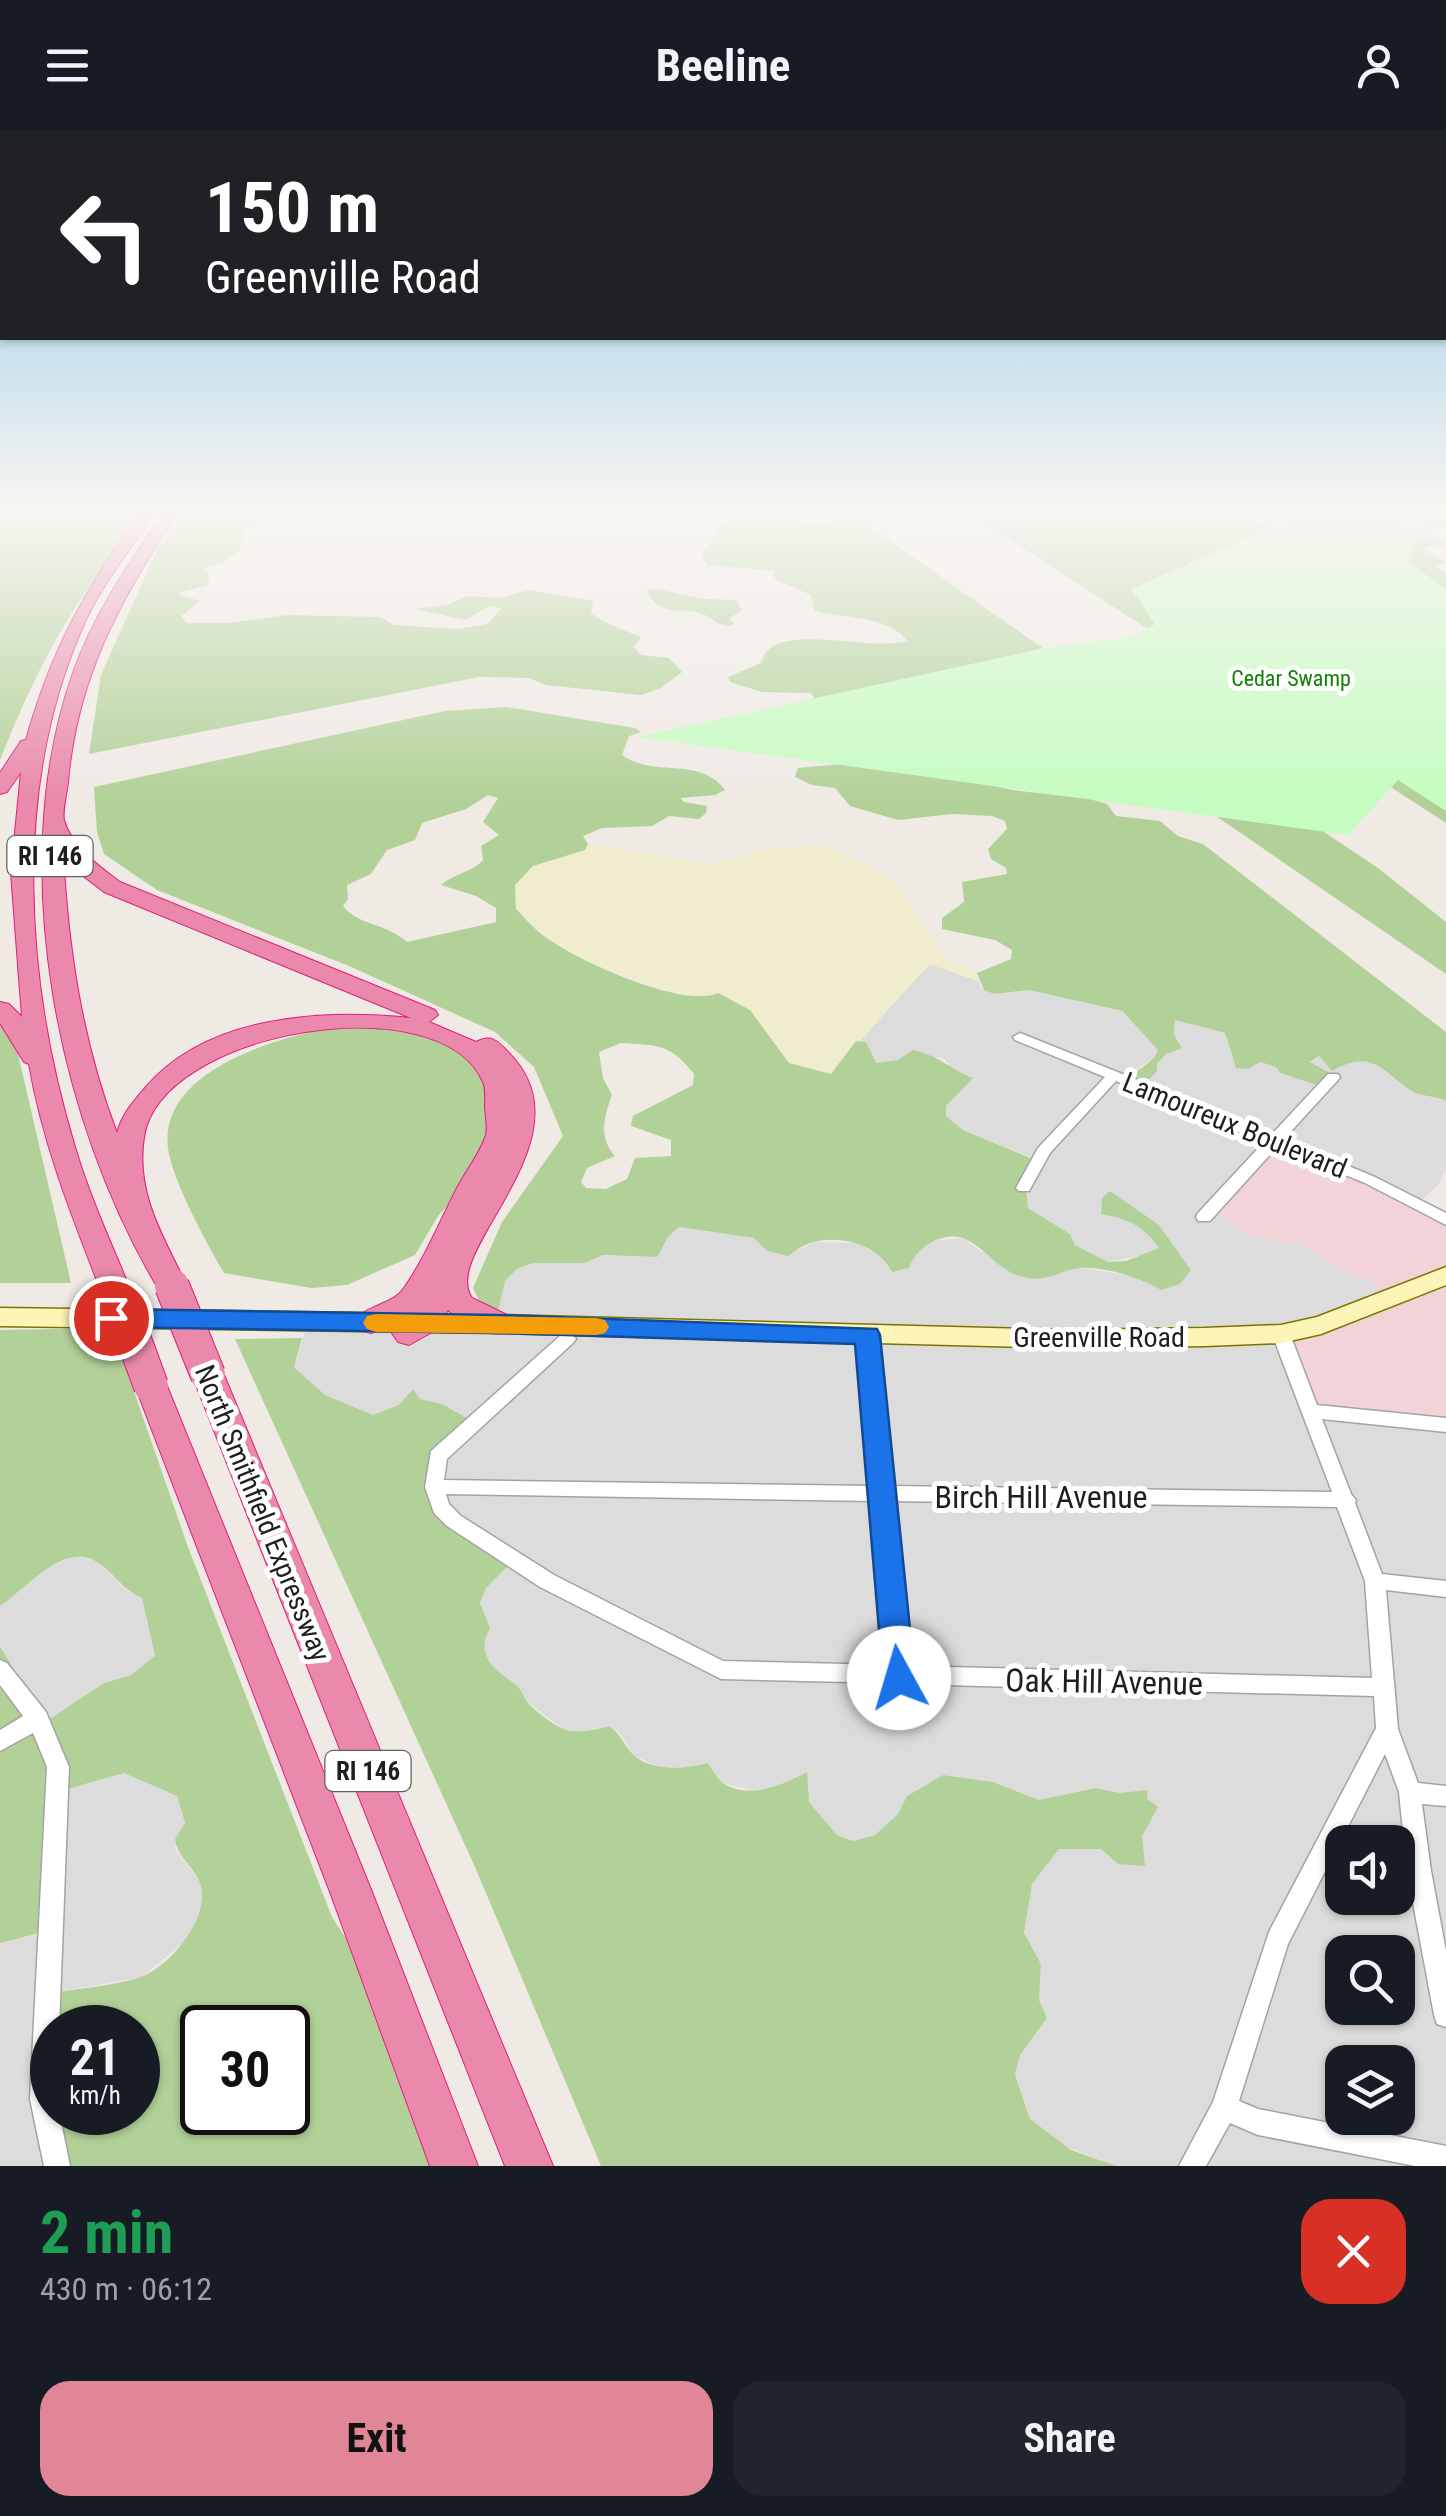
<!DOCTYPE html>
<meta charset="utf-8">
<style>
:root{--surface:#171b24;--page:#20242c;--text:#f1f3f6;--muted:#9ea1a6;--accent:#e18696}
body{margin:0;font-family:"Roboto Condensed",sans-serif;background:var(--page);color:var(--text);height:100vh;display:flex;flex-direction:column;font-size:38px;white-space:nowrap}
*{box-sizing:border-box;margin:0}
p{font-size:32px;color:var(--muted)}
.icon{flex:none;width:55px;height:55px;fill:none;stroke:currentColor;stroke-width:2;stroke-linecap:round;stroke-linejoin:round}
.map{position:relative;height:2036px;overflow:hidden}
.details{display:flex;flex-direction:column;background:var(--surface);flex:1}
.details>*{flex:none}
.banner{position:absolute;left:0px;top:0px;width:1448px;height:210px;box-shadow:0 2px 8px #0004;background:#202124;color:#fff;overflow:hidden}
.controls{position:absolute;left:1325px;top:1695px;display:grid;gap:20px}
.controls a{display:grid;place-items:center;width:90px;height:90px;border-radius:20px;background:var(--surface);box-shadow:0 2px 8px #0004;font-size:50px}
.speed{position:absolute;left:30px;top:1875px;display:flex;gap:20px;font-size:50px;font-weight:700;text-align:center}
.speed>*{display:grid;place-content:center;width:130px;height:130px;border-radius:50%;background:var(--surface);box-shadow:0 2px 8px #0004;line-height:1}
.speed small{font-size:25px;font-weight:400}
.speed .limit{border:5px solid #111;border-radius:15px;background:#fff;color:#111}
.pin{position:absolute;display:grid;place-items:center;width:85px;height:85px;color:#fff;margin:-42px;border:5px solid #fff;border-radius:50%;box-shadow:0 2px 10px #0007}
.me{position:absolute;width:110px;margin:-55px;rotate:354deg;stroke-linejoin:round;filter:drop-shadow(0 0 8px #0008)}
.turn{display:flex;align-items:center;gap:35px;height:210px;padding:0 40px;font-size:45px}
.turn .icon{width:130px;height:130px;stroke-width:2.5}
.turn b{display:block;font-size:70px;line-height:85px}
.round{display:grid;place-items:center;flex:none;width:105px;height:105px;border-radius:30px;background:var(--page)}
.headline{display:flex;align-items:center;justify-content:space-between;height:170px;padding:0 40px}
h1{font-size:60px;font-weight:700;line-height:75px;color:#1e9e55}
.primary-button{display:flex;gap:20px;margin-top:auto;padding:20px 40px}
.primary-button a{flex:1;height:115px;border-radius:30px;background:var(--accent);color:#111;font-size:40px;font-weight:700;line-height:115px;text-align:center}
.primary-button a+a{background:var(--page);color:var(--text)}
header{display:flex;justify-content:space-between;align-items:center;height:130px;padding:0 40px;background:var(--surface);font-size:45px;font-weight:700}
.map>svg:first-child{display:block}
.residential{fill:#dddcdc;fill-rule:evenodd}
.commercial{fill:#f2d3d7}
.farmland{fill:#f0edcf}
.forest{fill:#b2d198;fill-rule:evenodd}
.park{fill:#c5fcc0}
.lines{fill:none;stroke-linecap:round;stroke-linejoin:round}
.street-casing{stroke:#a3a3a3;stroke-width:3}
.secondary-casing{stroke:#7b7500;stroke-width:3}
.highway-casing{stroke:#e21d80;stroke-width:2}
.street{fill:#fff;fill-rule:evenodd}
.secondary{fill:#fcf5b7;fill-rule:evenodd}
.highway{fill:#ea89ab;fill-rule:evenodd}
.highway-bridge-casing{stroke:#e21d80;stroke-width:36;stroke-linecap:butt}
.highway-bridge{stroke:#ea89ab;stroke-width:34}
.route{fill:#1a73e8;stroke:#114b97;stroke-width:2.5}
.slow{fill:#f59e0b}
.labels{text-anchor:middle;stroke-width:10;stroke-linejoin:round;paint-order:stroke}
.far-park-label{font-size:22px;fill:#108307;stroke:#fff}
.shield{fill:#fff;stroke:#626262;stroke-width:2.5}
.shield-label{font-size:25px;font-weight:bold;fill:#1f1f1f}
.street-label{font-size:28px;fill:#1f1f1f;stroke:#fff}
.near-street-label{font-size:32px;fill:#1f1f1f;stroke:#fff}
</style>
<header><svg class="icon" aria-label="menu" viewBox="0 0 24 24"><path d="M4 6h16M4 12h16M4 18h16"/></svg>Beeline<svg class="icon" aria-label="person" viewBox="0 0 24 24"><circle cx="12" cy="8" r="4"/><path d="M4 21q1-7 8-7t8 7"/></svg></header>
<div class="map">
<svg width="1446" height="2036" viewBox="0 0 1446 2036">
<rect width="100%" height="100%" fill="#f0eae5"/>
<path class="residential" d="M 930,834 L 978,851 L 981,858 L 994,864 L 1029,860 L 1121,881 L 1158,920 L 1154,928 L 1135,940 L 1157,934 L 1180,911 L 1174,905 L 1175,890 L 1225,903 L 1234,933 L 1248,939 L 1259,932 L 1276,937 L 1280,944 L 1290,947 L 1320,926 L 1326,930 L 1371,931 L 1410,961 L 1446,971 L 1446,1038 L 1439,1054 L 1419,1072 L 1250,1105 L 1297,1113 L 1345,1141 L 1370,1150 L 1392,1167 L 1446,1294 L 1446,2036 L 1117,2036 L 1059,2014 L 1030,1989 L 1015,1946 L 1020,1925 L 1047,1888 L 1039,1870 L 1041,1834 L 1024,1803 L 1032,1754 L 1059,1719 L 1101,1719 L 1118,1734 L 1142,1706 L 1157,1677 L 1095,1658 L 1039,1670 L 993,1652 L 943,1645 L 907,1666 L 898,1684 L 875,1705 L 853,1711 L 837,1705 L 809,1672 L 779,1657 L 751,1660 L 724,1653 L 693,1637 L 659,1637 L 635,1626 L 620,1603 L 609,1596 L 581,1602 L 563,1599 L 529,1573 L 515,1554 L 504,1551 L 484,1524 L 483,1510 L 490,1498 L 480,1473 L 486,1458 L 513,1431 L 466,1397 L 439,1368 L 442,1274 L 420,1269 L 373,1285 L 325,1265 L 294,1237 L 305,1202 L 405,1202 L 496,1190 L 505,1151 L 517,1139 L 533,1133 L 585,1133 L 603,1125 L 656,1127 L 667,1107 L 679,1097 L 754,1108 L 767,1121 L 798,1120 L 816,1112 L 858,1113 L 887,1130 L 914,1124 L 932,1111 L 963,1108 L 980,1121 L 1062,1143 L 1078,1137 L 1142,1148 L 1161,1160 L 1180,1152 L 1191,1140 L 1159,1095 L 1110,1061 L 1159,1118 L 1153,1123 L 1108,1132 L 1075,1115 L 1070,1104 L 1028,1078 L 1026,1058 L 1038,1030 L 963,1000 L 946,986 L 946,976 L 972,947 L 954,940 L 942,927 L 875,933 L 866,912 L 858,911 ZM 1342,1712 L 1398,1712 L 1398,1768 L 1342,1768 ZM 1342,1822 L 1398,1822 L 1398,1878 L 1342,1878 ZM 1342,1932 L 1398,1932 L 1398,1988 L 1342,1988 Z
M 75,1426 L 97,1431 L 127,1461 L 142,1468 L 155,1526 L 131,1545 L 104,1553 L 45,1592 L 0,1516 L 0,1476 L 43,1440 Z
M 124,1643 L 177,1666 L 185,1693 L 175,1709 L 176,1720 L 201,1753 L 202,1772 L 190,1807 L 142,1847 L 53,1863 L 45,1968 L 58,2036 L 0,2036 L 0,1813 L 48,1802 L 64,1660 Z"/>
<path class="commercial" d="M 1274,1010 L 1446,1088 L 1446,1294 L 1314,1280 L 1286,1211 L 1392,1167 L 1370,1150 L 1345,1141 L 1297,1113 L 1250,1105 L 1211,1081 Z"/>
<path class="farmland" d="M 588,714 L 712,734 L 767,719 L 823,715 L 873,737 L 898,756 L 938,814 L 939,824 L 977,843 L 978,851 L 929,834 L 831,944 L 789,933 L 770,908 L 705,869 L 682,866 L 584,830 L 543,805 L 516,779 L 515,755 L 533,736 L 585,720 Z"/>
<path class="forest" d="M 0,385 L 147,385 C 76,462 38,535 0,630 Z
M 184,385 L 269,385 C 255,394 240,401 240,420 L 223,433 L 203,438 L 209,444 L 208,455 L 181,462 L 180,465 L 200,471 L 181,486 L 187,493 L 227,493 L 288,485 L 381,487 L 394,495 L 458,499 L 487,494 L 502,478 L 489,476 L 465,490 L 416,479 L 447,475 L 468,466 L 499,468 L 529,460 L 593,471 L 591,483 C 603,493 627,501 641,507 L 634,517 L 641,525 L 669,528 L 682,542 L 661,558 L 641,565 L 546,555 L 529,548 L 479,547 L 89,624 L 101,545 L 159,415 Z
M 737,385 L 801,385 L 797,394 L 835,395 L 837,385 L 853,385 L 1057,528 L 810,575 L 814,567 L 810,563 L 762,562 L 730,552 L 728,547 L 761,533 C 771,488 870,523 907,511 C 890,486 843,488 815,481 L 811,465 L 777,450 L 773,446 L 776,441 L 707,435 L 700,422 L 710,414 L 716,399 Z
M 972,385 L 1235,385 L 1274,398 L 1312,385 L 1416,387 L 1392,395 L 1439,407 L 1437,410 L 1446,414 L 1446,417 L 1429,416 L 1423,419 L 1446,433 L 1435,436 L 1446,444 L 1446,693 Z
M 653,458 L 703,469 L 736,470 L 742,480 L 730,488 L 734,495 C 718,497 717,491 705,485 C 682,475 664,490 646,461 Z
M 506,577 L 635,598 L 641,602 L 629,606 L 622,625 C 653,648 701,626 725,660 L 715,665 L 680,668 L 684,672 L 707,676 L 706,683 L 699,689 L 669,686 L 652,696 L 602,698 L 583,706 L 588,714 L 585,720 L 533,736 L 515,755 L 516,779 C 525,788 534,799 544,806 C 576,830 682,879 718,863 L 750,880 L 789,933 L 831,944 L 856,911 L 866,912 L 876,933 L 898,930 L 913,920 C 942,927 948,938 973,948 L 946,976 L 946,986 L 963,1000 L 1038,1031 L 1026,1058 L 1028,1078 L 1070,1104 L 1075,1115 L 1108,1132 L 1126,1131 L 1159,1118 C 1142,1095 1129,1089 1101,1084 L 1102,1068 L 1110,1061 L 1159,1095 L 1191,1140 L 1180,1154 L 1161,1160 C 1142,1148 1096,1133 1073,1139 C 1060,1143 1042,1151 1028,1148 C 1001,1144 991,1124 971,1112 C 948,1097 917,1115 909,1138 L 892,1142 C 879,1114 837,1103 808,1114 C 801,1116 794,1122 788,1126 L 767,1121 L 754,1108 L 679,1097 L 668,1107 L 657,1127 L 603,1125 L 585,1133 L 533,1133 L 517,1139 L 505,1151 L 496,1190 L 489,1192 L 473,1158 L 502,1092 L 563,1006 L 534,937 L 495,902 L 349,836 L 157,760 L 104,724 L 97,702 L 94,657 L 445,581 ZM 488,665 L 498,668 L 483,692 L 499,705 L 481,716 L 483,730 C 473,742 453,744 441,755 L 476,766 L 496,778 L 496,792 L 407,812 C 384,792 361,797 343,776 L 348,769 L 347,755 L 371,744 L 387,720 L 415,710 L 422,693 L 466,679 ZM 621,913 C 657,915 671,914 694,944 L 693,955 L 633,986 L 631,996 L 671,1010 L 671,1026 L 635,1028 L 627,1049 L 606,1059 L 586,1058 L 581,1052 L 587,1038 L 615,1026 C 598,1007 604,987 612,965 L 603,948 L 599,922 Z
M 842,634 L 955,647 L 1012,660 L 1090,669 L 1107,674 L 1116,686 L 1160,691 L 1178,706 L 1203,714 L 1446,902 L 1446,971 C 1435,966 1417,966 1408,959 C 1378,936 1369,920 1332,941 L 1319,926 L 1310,932 L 1333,945 L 1323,957 L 1280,943 L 1276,937 L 1260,932 L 1248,939 L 1236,938 L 1225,903 L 1175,890 L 1174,904 L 1182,918 L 1166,924 L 1157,934 L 1157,941 L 1144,955 L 1127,950 L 1154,928 L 1158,920 L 1122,881 L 1029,860 L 994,864 L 984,860 L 977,843 L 1011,829 L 1012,820 L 995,810 L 942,799 L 942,788 L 964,772 L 962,752 L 1007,744 L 1006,738 L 991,729 L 988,719 L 1007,699 L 1005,691 L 992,686 L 952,684 L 898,690 L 850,676 L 835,658 L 812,655 L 795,647 L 798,638 Z
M 1194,671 L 1297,684 L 1378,738 L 1446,792 L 1446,844 Z
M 0,892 L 12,898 L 71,1153 L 0,1153 Z
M 348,895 L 445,907 L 479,930 L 499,976 L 476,1044 L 438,1086 L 415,1125 L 347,1155 L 311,1158 L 224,1143 C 206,1112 181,1066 171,1032 C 143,941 285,904 348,895 Z
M 112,1198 L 188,1417 L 332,1787 L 353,1819 L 430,2036 L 58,2036 L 45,1968 L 52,1863 C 80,1858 111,1856 138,1848 C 169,1838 209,1790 201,1756 C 197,1739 177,1728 175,1709 L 185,1693 L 177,1666 L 124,1643 L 64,1660 L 48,1801 L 0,1813 L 0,1516 L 45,1592 L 104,1553 L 131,1545 L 155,1526 L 142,1468 C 123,1460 116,1446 100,1434 C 66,1408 26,1459 0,1476 L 0,1200 ZM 52,1898 L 138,1898 L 138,1982 L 52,1982 ZM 202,1898 L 288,1898 L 288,1982 L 202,1982 Z
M 302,1208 L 294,1237 L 325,1265 L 373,1285 L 399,1275 L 413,1259 L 420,1269 L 442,1274 L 472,1291 L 450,1315 L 439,1368 L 513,1431 L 486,1458 L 480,1473 L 490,1498 C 474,1525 495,1540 515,1554 C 521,1558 524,1568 529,1574 C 537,1582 551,1593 561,1598 C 577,1605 593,1600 609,1596 C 622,1604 624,1617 636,1627 C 653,1641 688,1639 708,1633 C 712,1639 717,1649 723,1653 C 748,1670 784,1655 807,1642 L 809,1672 L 837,1705 L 853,1711 L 875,1705 L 898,1684 L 907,1666 L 943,1645 L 993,1652 L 1039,1670 L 1095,1658 L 1120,1663 L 1148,1660 L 1147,1669 L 1158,1677 L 1142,1706 L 1145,1736 L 1118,1734 L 1101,1719 L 1059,1719 L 1032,1754 L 1024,1803 L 1041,1834 L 1039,1870 L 1047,1888 L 1020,1925 L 1015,1945 L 1030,1989 L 1071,2020 L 1117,2036 L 601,2036 L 475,1737 L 235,1209 Z"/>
<path class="park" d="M 1300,385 L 1362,385 L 1442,410 L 1414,411 L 1410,433 L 1446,459 L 1446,681 L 1398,650 L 1348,705 L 638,607 L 1049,517 L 1131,507 L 1155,494 L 1131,459 Z"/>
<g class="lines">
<g class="street-casing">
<path id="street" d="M 1425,385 L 1446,390 L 1446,395 L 1425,389 Z
M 1020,903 L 1272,1004 L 1328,944 L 1338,944 L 1340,947 L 1338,950 L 1284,1009 L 1375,1047 L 1446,1083 L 1446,1095 L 1365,1053 L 1277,1017 L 1210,1091 L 1198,1091 L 1196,1087 L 1198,1083 L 1264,1012 L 1116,951 L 1050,1023 L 1029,1061 L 1019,1061 L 1016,1058 L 1038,1018 L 1105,947 L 1015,910 L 1013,907 Z
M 1281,1198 L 1287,1200 L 1290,1204 L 1317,1275 L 1446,1288 L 1446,1302 L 1322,1289 L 1351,1364 L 1356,1370 L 1355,1373 L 1382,1444 L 1446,1451 L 1446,1467 L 1386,1460 L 1398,1599 L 1418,1653 L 1446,1656 L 1446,1676 L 1422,1674 L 1431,1741 L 1446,1821 L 1446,1897 L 1437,1894 L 1434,1885 L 1407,1741 L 1399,1662 L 1385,1624 L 1288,1814 L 1239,1971 L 1258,1979 L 1446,2016 L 1446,2036 L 1415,2036 L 1258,2005 L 1230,1993 L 1206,2036 L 1179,2036 L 1213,1972 L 1269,1802 L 1376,1598 L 1374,1566 L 905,1554 L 899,1556 L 892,1553 L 721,1549 L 540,1457 L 447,1396 L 434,1383 L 425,1357 L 431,1321 L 561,1205 L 573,1205 L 576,1209 L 573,1213 L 447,1329 L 444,1350 L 872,1356 L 858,1205 L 861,1201 L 873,1201 L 876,1205 L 891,1356 L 1332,1362 L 1272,1204 L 1275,1200 ZM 446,1364 L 873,1371 L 888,1535 L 723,1531 L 554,1445 L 461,1386 L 449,1374 ZM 892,1371 L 1337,1377 L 1365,1451 L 1372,1548 L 908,1536 Z
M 0,1530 L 7,1533 L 46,1582 L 69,1637 L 59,1898 L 52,1898 L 52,1982 L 59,1982 L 70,2036 L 44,2036 L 30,1969 L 47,1637 L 33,1603 L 0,1621 L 0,1600 L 23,1586 L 0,1555 Z"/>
</g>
<g class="secondary-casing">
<path id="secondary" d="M 1446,1137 L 1446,1155 L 1321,1204 L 1281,1213 L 1205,1216 L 1066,1218 L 498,1203 L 0,1196 L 0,1178 L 498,1185 L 1066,1200 L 1205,1198 L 1281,1195 L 1317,1187 Z"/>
</g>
<g class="highway-casing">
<path id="highway" d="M 140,385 L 154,385 C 128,422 99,458 81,501 C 12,661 25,852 75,1017 C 90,1068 113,1117 133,1166 L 129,1173 L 118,1176 L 107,1173 L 103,1166 C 73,1089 43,1015 29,934 L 24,932 L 0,893 L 0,872 L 9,874 L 22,887 L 11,743 L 21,642 L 7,662 L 0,664 L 0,643 L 21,611 L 26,610 C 51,521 85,458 140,385 Z
M 162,385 L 176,385 C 120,470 77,548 68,652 C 67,663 62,680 64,690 C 71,716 100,737 120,752 L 435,880 L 438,885 L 429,892 L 476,912 C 491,904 498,911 508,922 C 595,1008 438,1121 472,1168 L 509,1186 L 514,1194 L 509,1202 C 488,1208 464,1194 448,1180 L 434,1201 L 409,1215 L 398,1212 L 388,1197 L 371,1203 L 360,1200 L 355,1192 C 366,1174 393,1175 404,1158 C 425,1128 440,1091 457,1058 C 466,1041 480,1023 486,1005 C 488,996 485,984 485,975 C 485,968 486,958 483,952 C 441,853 160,900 144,1007 C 135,1063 164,1108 187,1156 L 183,1163 L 172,1166 L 161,1163 C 57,992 5,734 73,543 C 93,485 128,435 162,385 ZM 63,721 L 73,738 L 104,762 L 411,888 C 322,879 207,885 145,958 C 133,972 122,984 117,1003 C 82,912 68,818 63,721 Z
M 208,1233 L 219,1237 L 224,1245 L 553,2036 L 505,2036 L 192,1245 L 197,1237 Z
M 151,1244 L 162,1248 L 167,1256 L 372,1762 L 478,2036 L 430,2036 L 330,1762 L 135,1256 L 140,1248 Z"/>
</g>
<use href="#street" class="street"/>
<use href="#secondary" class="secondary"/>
<use href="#highway" class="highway"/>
<g class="highway-bridge-casing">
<path id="highway-bridge" d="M 172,1156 L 208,1245
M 118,1166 L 151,1256"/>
</g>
<use href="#highway-bridge" class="highway-bridge"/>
</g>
<linearGradient id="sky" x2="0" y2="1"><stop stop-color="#8cc4e4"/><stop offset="0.57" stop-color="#f8f6f3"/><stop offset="1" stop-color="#f8f6f3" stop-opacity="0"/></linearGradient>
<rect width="1446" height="670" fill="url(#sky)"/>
<path class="route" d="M 111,1179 L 498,1185 L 877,1199 L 880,1205 L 915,1548 L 910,1557 L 899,1561 L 888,1557 L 883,1548 L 855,1214 L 498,1203 L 111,1197 L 102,1195 L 98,1188 L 102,1182 Z"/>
<path class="slow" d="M 376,1184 L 596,1188 L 605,1190 L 609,1197 L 605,1203 L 596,1205 L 376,1202 L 367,1199 L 363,1193 L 367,1186 Z"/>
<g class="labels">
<g class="far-park-label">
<text x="1291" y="556">Cedar Swamp</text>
</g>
<g class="shield">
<rect x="7.5" y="706" width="85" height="40" rx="8"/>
<rect x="325.5" y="1621" width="85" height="40" rx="8"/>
</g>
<g class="shield-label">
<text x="50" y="735">RI 146</text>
<text x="368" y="1650">RI 146</text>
</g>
<g class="street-label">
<text transform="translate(1235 995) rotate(22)" y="10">Lamoureux Boulevard</text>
<text x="1099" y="1217">Greenville Road</text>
<text transform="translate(263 1383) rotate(68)" y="10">North Smithfield Expressway</text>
</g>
<g class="near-street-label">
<text x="1041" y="1378">Birch Hill Avenue</text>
<text transform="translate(1104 1552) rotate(1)" y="11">Oak Hill Avenue</text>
</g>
</g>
</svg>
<div class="controls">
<a><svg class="icon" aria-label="sound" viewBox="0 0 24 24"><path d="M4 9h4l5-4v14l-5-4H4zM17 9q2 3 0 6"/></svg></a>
<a><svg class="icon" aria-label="search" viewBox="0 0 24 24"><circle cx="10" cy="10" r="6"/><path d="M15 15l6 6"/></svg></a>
<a><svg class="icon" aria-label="layers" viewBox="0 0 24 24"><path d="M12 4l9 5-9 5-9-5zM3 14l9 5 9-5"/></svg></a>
</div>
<div class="speed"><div>21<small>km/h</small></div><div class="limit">30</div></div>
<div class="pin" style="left:111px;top:1188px;background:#d93025"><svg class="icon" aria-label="arrive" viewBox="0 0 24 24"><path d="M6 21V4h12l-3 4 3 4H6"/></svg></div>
<svg class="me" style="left:899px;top:1548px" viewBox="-20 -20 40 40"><circle r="19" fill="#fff"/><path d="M0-13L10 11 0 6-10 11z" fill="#1a73e8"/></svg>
<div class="banner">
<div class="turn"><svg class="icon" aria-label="left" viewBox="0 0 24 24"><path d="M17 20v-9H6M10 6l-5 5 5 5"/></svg><div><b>150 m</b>Greenville Road</div></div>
</div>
</div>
<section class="details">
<div class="headline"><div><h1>2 min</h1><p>430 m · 06:12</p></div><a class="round" style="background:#d93025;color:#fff"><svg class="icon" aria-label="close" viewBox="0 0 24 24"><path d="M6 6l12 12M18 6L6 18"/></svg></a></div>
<div class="primary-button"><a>Exit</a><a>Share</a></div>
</section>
